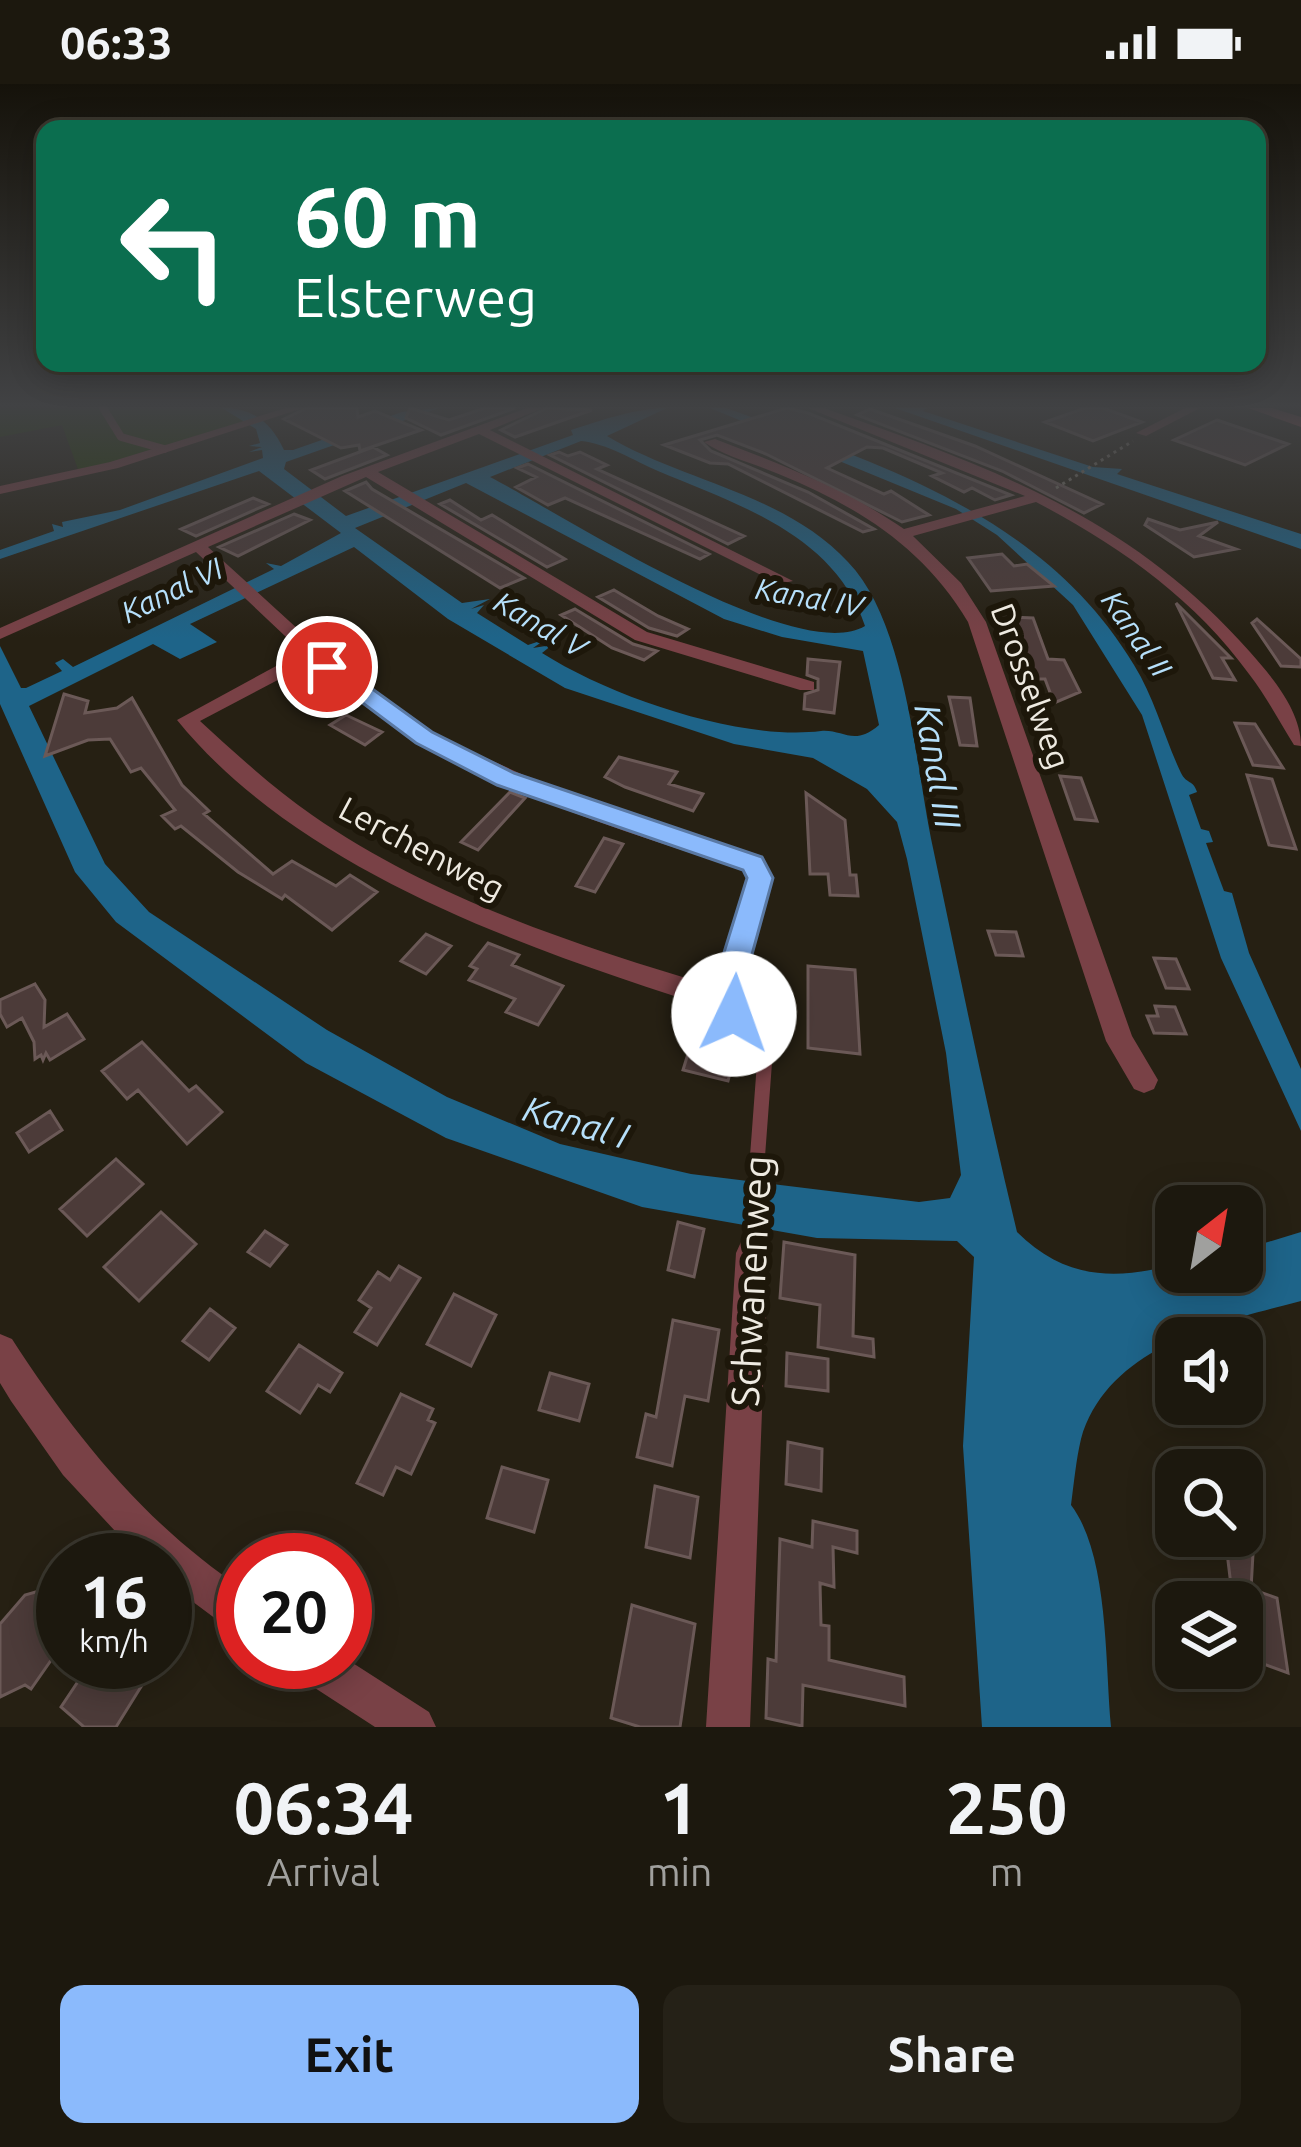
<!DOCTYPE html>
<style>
:root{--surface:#1c180e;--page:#252117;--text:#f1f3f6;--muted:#a0a09e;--line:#3a372e;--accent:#8bbafc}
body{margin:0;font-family:Ubuntu,sans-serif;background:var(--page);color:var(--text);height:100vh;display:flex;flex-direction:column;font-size:45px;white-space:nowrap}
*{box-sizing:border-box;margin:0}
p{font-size:39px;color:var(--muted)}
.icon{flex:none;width:66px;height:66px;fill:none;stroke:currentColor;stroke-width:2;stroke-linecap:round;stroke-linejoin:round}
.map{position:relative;height:1643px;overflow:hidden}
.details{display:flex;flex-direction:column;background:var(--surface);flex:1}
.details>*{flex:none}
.banner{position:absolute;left:36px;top:36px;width:1230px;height:252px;border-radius:24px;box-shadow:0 6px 30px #0003,0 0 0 3px var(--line);background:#0b6e4f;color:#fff;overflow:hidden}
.needle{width:78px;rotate:31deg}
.controls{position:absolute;left:1155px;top:1101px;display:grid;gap:24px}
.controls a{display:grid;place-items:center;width:108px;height:108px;border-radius:24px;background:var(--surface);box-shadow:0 6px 30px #0003,0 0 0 3px var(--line);font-size:60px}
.speed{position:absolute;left:36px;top:1449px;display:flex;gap:24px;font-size:60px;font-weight:700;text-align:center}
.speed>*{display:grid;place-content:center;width:156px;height:156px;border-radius:50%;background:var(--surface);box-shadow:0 6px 30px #0003,0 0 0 3px var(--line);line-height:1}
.speed small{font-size:30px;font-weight:400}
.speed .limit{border:18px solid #d22;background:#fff;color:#111}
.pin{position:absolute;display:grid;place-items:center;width:102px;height:102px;color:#fff;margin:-51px;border:6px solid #fff;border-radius:50%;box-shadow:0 3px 12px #0007}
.me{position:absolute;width:132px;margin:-66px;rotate:3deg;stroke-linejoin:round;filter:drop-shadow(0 0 9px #0008)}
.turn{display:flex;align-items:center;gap:42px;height:252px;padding:0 60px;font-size:54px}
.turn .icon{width:156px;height:156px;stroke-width:2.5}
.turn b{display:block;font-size:84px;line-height:102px}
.eta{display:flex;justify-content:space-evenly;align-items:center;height:204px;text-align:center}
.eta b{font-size:72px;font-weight:700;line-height:84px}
.primary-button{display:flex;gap:24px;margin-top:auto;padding:24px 60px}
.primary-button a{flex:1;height:138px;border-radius:24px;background:var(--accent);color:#111;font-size:48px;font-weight:700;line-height:138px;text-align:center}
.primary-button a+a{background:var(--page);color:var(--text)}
.status{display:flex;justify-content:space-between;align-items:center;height:84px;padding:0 60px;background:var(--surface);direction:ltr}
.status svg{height:33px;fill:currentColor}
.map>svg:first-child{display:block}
.green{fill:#213902}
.water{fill:#1e6489;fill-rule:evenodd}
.building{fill:#4c3b39;stroke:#6b5957;stroke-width:3}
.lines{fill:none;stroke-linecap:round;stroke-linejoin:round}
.path-far1{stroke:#7d776c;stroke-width:3;stroke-dasharray:3 4.5;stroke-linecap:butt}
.path{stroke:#7d776c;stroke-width:6;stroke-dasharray:8 10;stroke-linecap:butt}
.service-far1{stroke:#794146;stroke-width:8}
.service{stroke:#794146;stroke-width:15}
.minor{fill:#794146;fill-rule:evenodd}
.secondary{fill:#aa515a;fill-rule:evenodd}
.route{fill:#8bbafc;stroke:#5a79a4;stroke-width:3}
.labels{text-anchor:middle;stroke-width:12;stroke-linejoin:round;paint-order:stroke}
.far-water-label{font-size:30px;font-style:italic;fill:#b6e0fb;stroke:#1d170a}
.street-label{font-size:33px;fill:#eeeae1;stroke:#1d170a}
.water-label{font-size:36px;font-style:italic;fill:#b6e0fb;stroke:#1d170a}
.near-street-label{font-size:39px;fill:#eeeae1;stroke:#1d170a}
</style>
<div class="status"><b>06:33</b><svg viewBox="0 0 49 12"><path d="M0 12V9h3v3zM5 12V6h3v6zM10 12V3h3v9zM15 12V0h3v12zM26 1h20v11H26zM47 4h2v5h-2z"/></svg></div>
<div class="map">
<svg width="1301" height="1643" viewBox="0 0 1301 1643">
<rect width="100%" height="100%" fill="#262013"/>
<path class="green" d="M 0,324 L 222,324 L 245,337 L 79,388 L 62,341 L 0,353 Z"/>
<path class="water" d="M 222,324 C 253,324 271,338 284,366 L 293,366 L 402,328 L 439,324 L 286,378 L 284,385 L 346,432 L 573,351 L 571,346 C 599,337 636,324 667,324 L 607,352 C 684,398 784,409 848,478 C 907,539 915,681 933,764 C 960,892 986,1020 1017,1148 C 1064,1195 1115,1197 1176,1180 L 1176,1188 L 1242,1188 L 1242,1166 L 1301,1148 L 1301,1217 C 1221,1238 1108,1261 1081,1355 C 1076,1376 1074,1399 1071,1421 C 1109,1471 1105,1580 1111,1643 L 982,1643 L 963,1362 L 974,1173 L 957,1157 L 817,1154 L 642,1123 L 446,1054 L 306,979 L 116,838 L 75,788 L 0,620 L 0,562 L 21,604 L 26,604 L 62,587 L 55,579 L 63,575 L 73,583 L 274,485 L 266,479 L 281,482 L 341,449 L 259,387 L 0,475 L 0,466 L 54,447 L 52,440 L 63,443 L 62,438 L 120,426 L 263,374 L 262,366 L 249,368 L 262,363 L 249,362 L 260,359 L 256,345 ZM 581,357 C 606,359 635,377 658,387 C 739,421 835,451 865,542 C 796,583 560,429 490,393 ZM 466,399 L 724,535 L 782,553 L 863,567 L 879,641 C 854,663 843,645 821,647 C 741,657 613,614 542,569 L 552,561 L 533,564 L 546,555 L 528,561 L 477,529 L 484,521 L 471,525 L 490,515 L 462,519 L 355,444 ZM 354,463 L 448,535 L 565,604 L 734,660 L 813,674 L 867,705 L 897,738 L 907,775 L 946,969 L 961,1091 L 950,1114 L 919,1118 L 691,1090 L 560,1060 L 447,1013 L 327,946 L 149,828 L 105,780 L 29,622 L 153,560 L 180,575 L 217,558 L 190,540 Z
M 710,324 L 726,324 C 880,380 1044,431 1134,581 C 1155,615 1164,653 1181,689 C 1187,701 1193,695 1197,708 L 1189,711 L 1201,745 L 1209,747 L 1213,758 L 1206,759 L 1224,807 L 1232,809 L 1249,869 L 1301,985 L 1301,1047 L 1221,874 L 1142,631 L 1073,521 L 997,451 L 956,425 Z
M 895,324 L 927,324 L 923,327 L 1093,383 L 1122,385 L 1117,390 L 1301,450 L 1301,465 Z"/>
<path class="building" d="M 307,324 L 357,324 L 358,333 L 375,327 L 421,346 L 360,367 L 359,361 L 341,364 L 284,335 Z
M 410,324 L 449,336 L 485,324 L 515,324 L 441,351 L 406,334 Z
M 547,324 L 592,326 L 515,353 L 501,346 Z
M 787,324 L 808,329 L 1011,411 L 995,416 L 972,404 L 964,408 L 932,392 L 942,389 L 883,364 L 867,363 L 827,384 L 884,410 L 891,407 L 929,431 L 902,438 L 766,370 L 717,351 L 700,356 L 711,367 L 808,408 L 874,445 L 863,448 L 728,380 L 710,379 L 664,361 Z
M 1085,324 L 1103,324 L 1142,338 L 1093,357 L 1045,338 Z
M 870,325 L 975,362 L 1102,420 L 1084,429 L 1002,387 L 857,331 Z
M 1217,336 L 1288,360 L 1245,381 L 1174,356 Z
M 373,363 L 387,371 L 325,395 L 311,386 Z
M 559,368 L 568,372 L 580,368 L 607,381 L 597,385 L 744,452 L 728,460 L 550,371 Z
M 528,380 L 709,470 L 700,475 L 565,414 L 548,421 L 516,403 L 536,393 L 517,384 Z
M 366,398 L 372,405 L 524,494 L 500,504 L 345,407 Z
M 253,414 L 268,420 L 196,452 L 181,445 Z
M 450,416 L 481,436 L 492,431 L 565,475 L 547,483 L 440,420 Z
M 294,430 L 310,436 L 238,472 L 219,463 Z
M 1148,435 L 1180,446 L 1218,438 L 1199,452 L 1236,465 L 1194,473 L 1145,441 Z
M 1002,470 L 1014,482 L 1027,480 L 1054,502 L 991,507 L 968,474 Z
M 614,506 L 658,532 L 688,545 L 677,552 L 649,544 L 598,513 Z
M 1176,519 L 1231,574 L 1222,574 L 1235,596 L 1213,594 Z
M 575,525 L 633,560 L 657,567 L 644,576 L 612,564 L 561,531 Z
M 1013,533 L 1033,534 L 1048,575 L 1064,576 L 1080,608 L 1054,619 L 1045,595 L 1034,595 Z
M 1257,535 L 1301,575 L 1301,583 L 1281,582 L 1252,539 Z
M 808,575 L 840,578 L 834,629 L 804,625 L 805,610 L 818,606 L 818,595 L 807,591 Z
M 64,610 L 88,617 L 85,629 L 117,624 L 132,614 L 182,701 L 209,727 L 204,730 L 273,790 L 292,777 L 336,802 L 350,791 L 377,808 L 332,846 L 285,811 L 282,815 L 238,788 L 181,742 L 175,745 L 162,732 L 175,726 L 141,684 L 131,688 L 110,655 L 88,656 L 45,672 Z
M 949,613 L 970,614 L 977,662 L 960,661 Z
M 346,631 L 382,648 L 365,661 L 330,641 Z
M 1235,639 L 1255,640 L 1283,684 L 1253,681 Z
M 619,673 L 677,688 L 669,700 L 703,710 L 693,727 L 625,703 L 605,693 Z
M 1247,691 L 1272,695 L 1296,765 L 1269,761 Z
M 1060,692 L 1081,694 L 1097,737 L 1075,735 Z
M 510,708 L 525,714 L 478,766 L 461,758 Z
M 806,709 L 845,736 L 850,791 L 856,791 L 858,812 L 830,811 L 828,790 L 810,790 Z
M 604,754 L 623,760 L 595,808 L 576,802 Z
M 988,847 L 1016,848 L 1023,872 L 996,871 Z
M 426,850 L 451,862 L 426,890 L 401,877 Z
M 488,859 L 519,871 L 512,881 L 563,902 L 538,941 L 506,928 L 515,915 L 469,896 L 477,885 L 470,882 Z
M 1154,874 L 1176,875 L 1189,905 L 1166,904 Z
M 808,882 L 855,886 L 860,970 L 808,964 Z
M 35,900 L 45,916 L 44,943 L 67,930 L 84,955 L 50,976 L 46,969 L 43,976 L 41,971 L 35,975 L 34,958 L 22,934 L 7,943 L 0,930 L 0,916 Z
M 1155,922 L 1175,923 L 1186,950 L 1154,949 L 1147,932 L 1158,932 Z
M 695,947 L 738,958 L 728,997 L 683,986 Z
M 142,958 L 189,1007 L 196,1002 L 222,1028 L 187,1060 L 138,1006 L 127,1015 L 102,987 Z
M 50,1027 L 62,1046 L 29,1068 L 17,1049 Z
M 116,1075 L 143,1100 L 87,1152 L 60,1125 Z
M 161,1128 L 196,1160 L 139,1217 L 104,1183 Z
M 678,1138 L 704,1145 L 694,1193 L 668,1186 Z
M 265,1147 L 287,1161 L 270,1182 L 248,1168 Z
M 784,1158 L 855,1171 L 853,1252 L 873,1255 L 874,1273 L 818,1263 L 820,1221 L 780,1214 Z
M 399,1182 L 420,1194 L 377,1261 L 355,1248 L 371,1224 L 359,1216 L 378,1188 L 390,1196 Z
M 454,1210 L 496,1231 L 471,1282 L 427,1260 Z
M 210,1225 L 235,1244 L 209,1276 L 183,1257 Z
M 673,1236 L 719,1246 L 708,1317 L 685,1312 L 672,1382 L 637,1373 L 646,1330 L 656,1333 Z
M 299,1261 L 342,1289 L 330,1308 L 318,1301 L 300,1329 L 267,1307 Z
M 787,1269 L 828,1275 L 828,1307 L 786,1302 Z
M 550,1289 L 589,1300 L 579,1337 L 539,1326 Z
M 401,1310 L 433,1325 L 428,1336 L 435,1339 L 411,1390 L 396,1383 L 383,1411 L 357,1399 Z
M 788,1358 L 822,1365 L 821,1407 L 786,1400 Z
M 502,1383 L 548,1396 L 534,1448 L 487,1434 Z
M 655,1402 L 698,1413 L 690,1474 L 646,1463 Z
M 813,1437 L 857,1447 L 857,1469 L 833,1463 L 834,1503 L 820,1499 L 821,1541 L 829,1542 L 829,1576 L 904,1593 L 905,1622 L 803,1601 L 802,1642 L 766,1634 L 768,1575 L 776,1577 L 780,1455 L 812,1463 Z
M 1225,1452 L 1254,1452 L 1251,1505 L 1277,1514 L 1288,1589 L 1242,1572 L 1242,1518 L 1233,1518 Z
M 53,1503 L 63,1513 L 63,1559 L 31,1605 L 25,1601 L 0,1613 L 0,1540 L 25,1511 Z
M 632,1521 L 695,1540 L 680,1643 L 640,1643 L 611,1634 Z
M 91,1578 L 143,1578 L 152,1585 L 116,1643 L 84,1643 L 61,1623 Z"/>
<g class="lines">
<path class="path-far1" d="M 1056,404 L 1133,357"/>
<path class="path" d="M 754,1145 L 756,1097"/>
<path class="service-far1" d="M 103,324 L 121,353 L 164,365"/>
<path class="service" d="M 724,917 L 765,972 L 757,1079"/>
<path class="minor" d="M 286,324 L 303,324 L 118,384 L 0,410 L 0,402 L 110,378 Z
M 527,324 L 543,324 L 490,346 L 793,497 L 779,500 L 479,350 L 378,388 L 647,548 L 814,598 L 814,606 L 800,606 L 635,556 L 366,393 L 208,463 L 346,589 L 431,649 L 583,718 L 761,774 L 772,794 L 737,917 L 733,925 L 724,928 C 539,869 304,792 177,636 L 302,568 L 196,468 L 0,555 L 0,544 L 342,392 ZM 312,578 C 431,690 593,737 744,786 L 748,794 L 715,903 C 576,861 433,815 312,731 C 272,703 236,670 200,637 Z
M 808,324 L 824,324 C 990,383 1130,432 1250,568 C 1273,594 1301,627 1301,662 L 1294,661 C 1279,637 1266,612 1249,590 C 1194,514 1118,461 1036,418 L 913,452 L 961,499 L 986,538 L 1132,952 L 1158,996 L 1154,1005 L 1144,1009 L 1134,1005 L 1106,957 L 968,538 C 924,464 859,423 781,391 C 756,380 726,373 704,358 L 715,355 C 780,380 846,405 904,445 L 1025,412 Z
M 1185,324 L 1200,324 L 1146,352 L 1136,349 Z
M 752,1153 L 763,1158 L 768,1169 L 750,1643 L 706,1643 L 736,1169 L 741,1158 Z
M 0,1250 L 12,1255 C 74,1351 146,1441 243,1505 L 243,1550 L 228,1544 L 165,1497 L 165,1476 L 142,1476 L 63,1391 L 11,1317 L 0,1299 Z
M 345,1574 L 429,1628 L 436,1643 L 375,1643 L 298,1593 L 292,1578 L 345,1578 Z"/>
<path class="secondary" d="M 1248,324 L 1272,324 L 1301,333 L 1301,343 Z"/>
</g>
<linearGradient id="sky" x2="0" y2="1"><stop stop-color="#15120a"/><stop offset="0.58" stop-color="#414244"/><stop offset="1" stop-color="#414244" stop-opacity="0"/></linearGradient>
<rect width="1301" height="554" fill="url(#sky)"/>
<path class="route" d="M 320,578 L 335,578 L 432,648 L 514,689 L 762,773 L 773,794 L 740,914 L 749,930 L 745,939 L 723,939 L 709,917 L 747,794 L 743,786 L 497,701 L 416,659 L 320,587 Z"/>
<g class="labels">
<g class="far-water-label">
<text transform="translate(172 507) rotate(-26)" y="10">Kanal VI</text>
<text transform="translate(809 514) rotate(10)" y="10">Kanal IV</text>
<text transform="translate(540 541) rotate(30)" y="10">Kanal V</text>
<text transform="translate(1136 550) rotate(55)" y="10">Kanal II</text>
</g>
<g class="street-label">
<text transform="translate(1031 602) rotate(70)" y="12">Drosselweg</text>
<text transform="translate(422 764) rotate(28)" y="12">Lerchenweg</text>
</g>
<g class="water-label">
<text transform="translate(938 682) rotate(80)" y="13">Kanal III</text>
<text transform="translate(576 1038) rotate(16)" y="13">Kanal I</text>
</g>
<g class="near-street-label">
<text transform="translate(751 1197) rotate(-87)" y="14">Schwanenweg</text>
</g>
</g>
</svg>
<div class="controls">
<a><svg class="needle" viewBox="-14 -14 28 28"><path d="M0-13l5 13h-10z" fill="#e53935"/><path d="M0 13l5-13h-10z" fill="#a0a09e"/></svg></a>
<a><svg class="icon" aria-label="sound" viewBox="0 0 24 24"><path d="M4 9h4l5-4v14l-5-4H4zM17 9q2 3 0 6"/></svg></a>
<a><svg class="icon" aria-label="search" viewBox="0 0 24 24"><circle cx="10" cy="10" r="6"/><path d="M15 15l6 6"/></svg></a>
<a><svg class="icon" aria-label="layers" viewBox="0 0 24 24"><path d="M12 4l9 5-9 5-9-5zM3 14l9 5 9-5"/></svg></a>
</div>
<div class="speed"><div>16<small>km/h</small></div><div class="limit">20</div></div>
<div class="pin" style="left:327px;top:583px;background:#d93025"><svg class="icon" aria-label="arrive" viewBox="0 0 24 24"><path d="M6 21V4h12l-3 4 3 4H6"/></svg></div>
<svg class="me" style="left:734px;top:930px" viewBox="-20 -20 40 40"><circle r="19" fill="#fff"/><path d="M0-13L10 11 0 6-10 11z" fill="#8bbafc"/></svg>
<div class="banner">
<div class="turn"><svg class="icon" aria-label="left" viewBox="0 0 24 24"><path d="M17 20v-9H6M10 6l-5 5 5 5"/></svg><div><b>60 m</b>Elsterweg</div></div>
</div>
</div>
<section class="details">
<div class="eta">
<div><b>06:34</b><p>Arrival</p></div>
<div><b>1</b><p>min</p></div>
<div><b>250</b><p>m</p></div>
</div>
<div class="primary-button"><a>Exit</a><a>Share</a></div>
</section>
